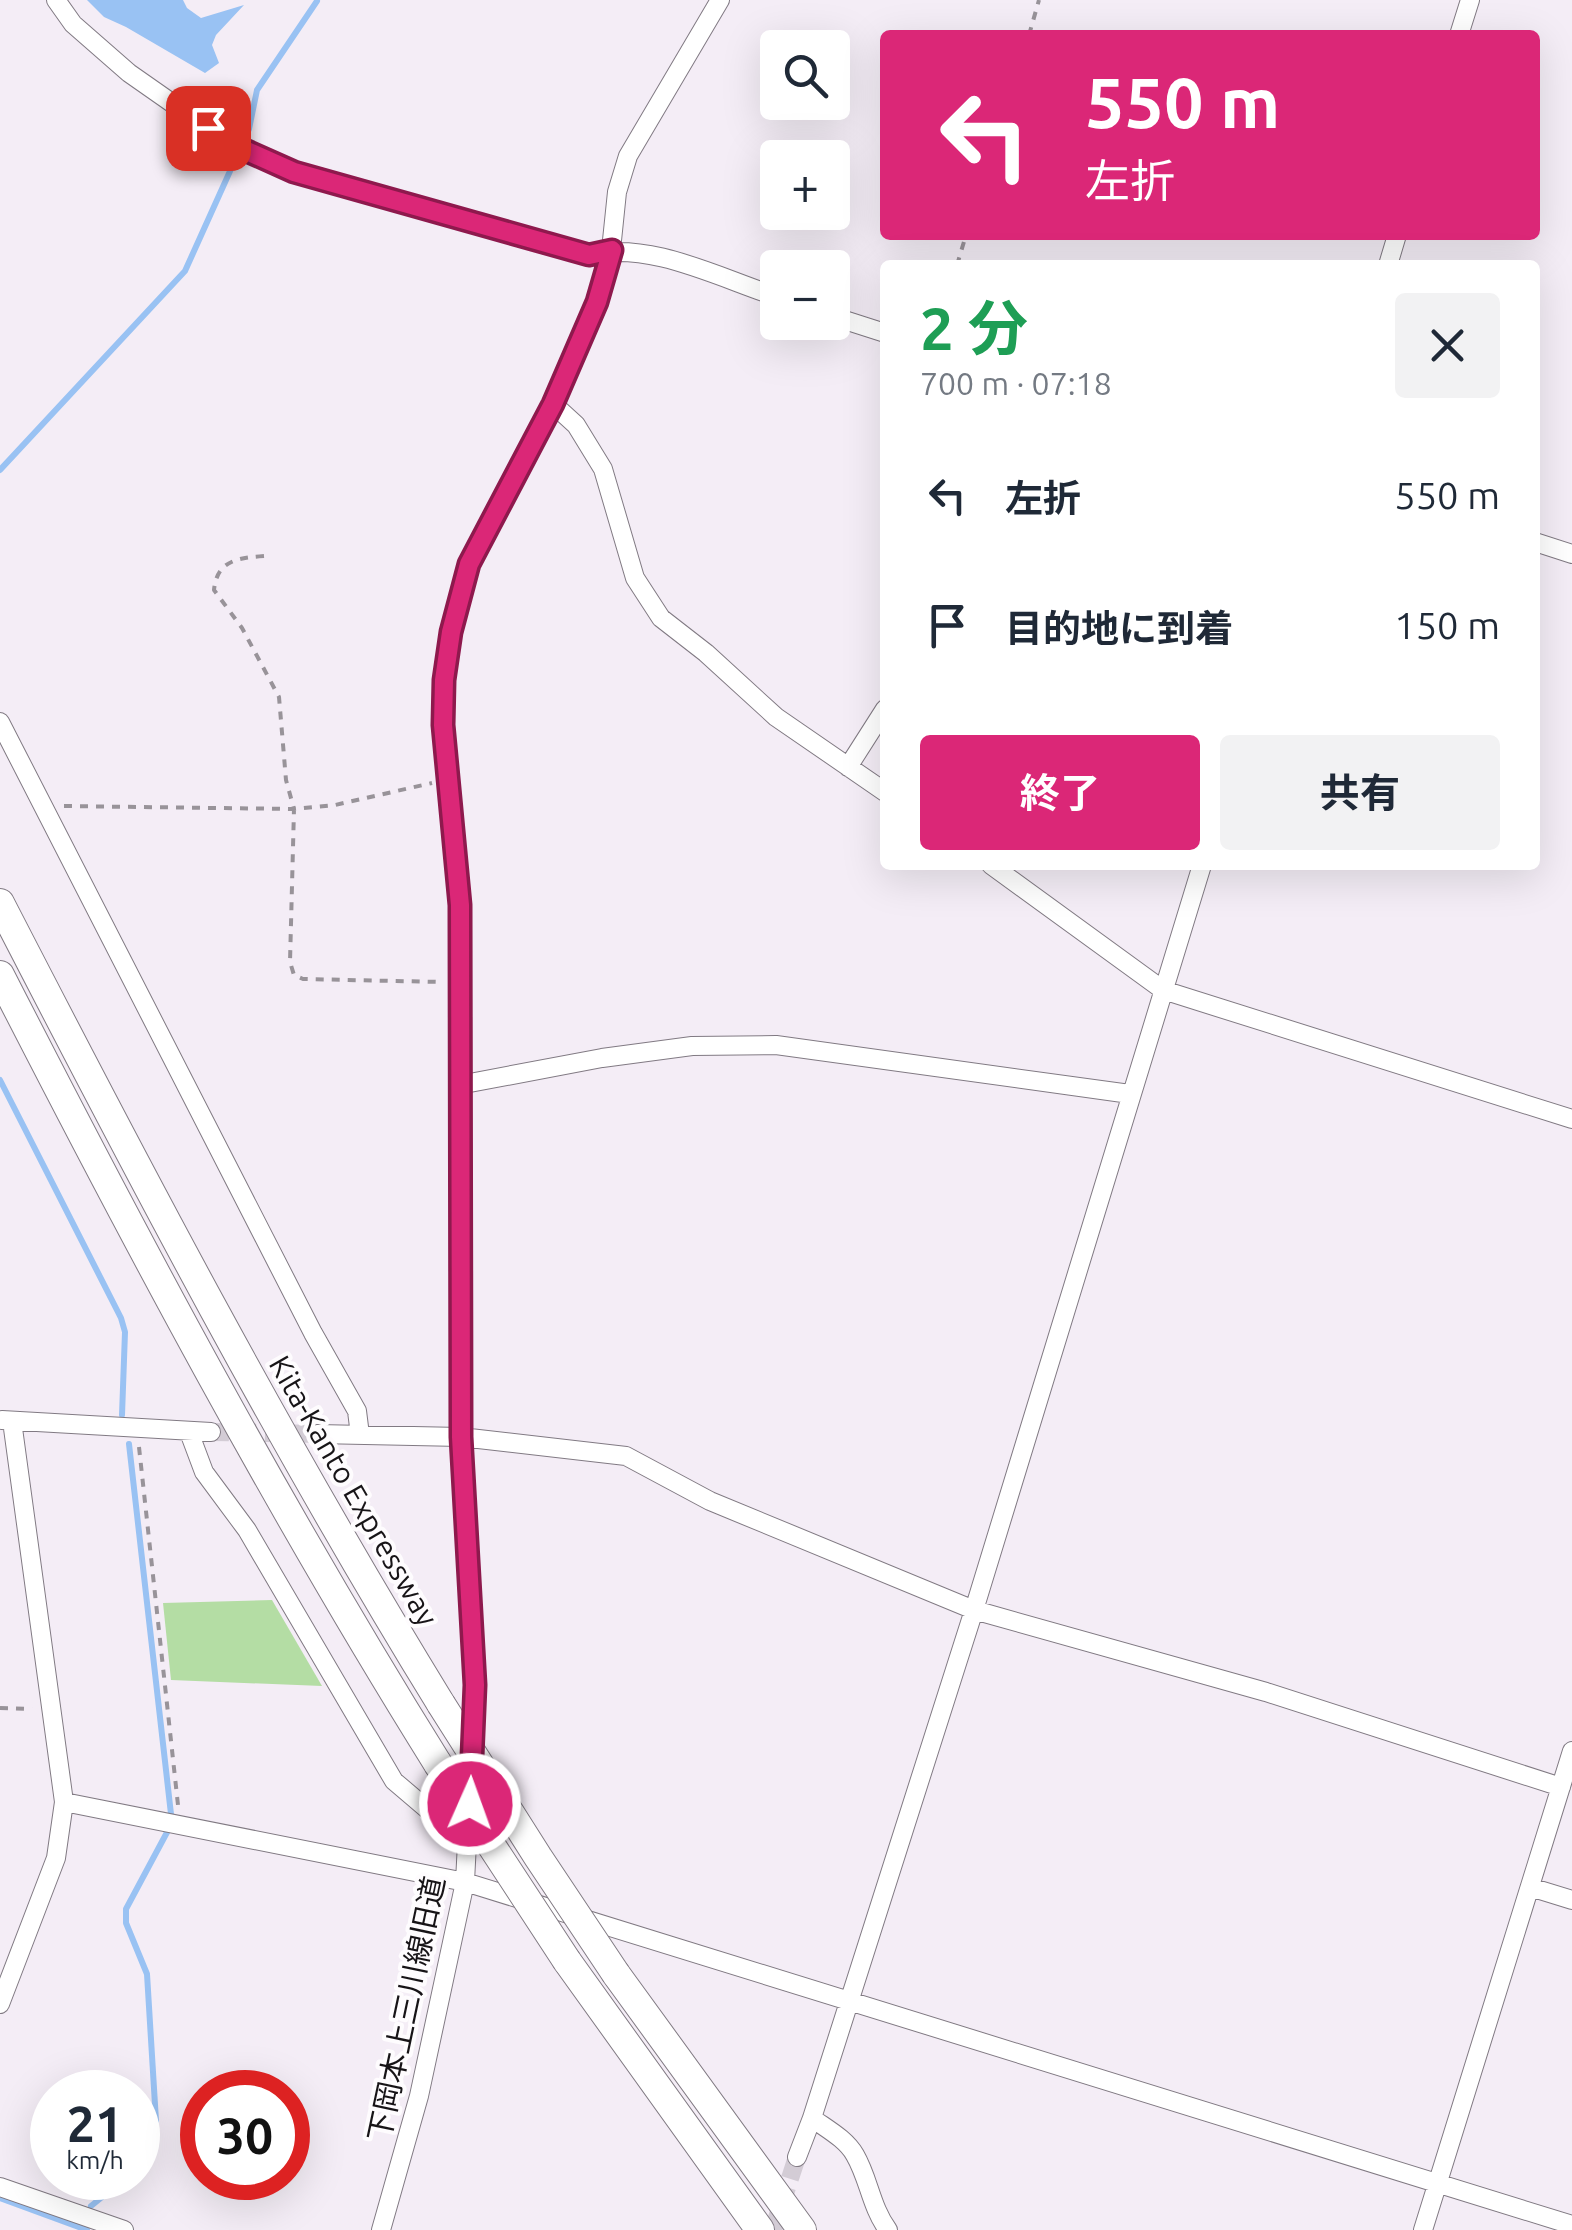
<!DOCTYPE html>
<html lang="ja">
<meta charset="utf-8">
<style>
:root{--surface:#fff;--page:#f2f2f3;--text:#1f2937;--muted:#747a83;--accent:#db2777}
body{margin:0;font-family:Ubuntu,"Noto Sans JP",sans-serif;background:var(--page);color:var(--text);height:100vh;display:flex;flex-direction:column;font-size:38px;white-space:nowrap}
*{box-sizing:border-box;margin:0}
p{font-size:32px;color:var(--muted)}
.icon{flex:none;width:55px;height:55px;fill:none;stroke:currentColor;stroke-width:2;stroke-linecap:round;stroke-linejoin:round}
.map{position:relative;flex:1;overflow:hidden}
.panel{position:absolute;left:880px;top:260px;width:660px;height:610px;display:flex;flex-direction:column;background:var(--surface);border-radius:10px;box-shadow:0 10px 40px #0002}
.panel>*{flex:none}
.banner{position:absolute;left:880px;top:30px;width:660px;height:210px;border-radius:10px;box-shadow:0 10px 40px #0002;background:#db2777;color:#fff;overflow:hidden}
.controls{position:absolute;left:760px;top:30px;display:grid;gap:20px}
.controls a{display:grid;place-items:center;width:90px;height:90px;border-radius:10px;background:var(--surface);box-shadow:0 10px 40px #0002;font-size:50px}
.speed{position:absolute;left:30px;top:2070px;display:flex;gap:20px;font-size:50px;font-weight:700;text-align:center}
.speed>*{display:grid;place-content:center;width:130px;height:130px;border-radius:50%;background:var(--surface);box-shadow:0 10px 40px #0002;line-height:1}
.speed small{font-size:25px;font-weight:400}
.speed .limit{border:15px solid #d22;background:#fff;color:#111}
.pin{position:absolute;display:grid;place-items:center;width:85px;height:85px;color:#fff;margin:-42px;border-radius:20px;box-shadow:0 5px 15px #0006}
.me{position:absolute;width:110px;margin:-55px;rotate:2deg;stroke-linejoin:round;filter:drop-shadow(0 0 8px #0008)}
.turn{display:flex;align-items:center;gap:35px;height:210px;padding:0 40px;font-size:45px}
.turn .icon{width:130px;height:130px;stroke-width:2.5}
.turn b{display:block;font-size:70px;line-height:85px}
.round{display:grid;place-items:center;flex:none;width:105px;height:105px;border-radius:10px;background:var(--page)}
.overview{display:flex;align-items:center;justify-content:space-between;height:170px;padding:0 40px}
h1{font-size:60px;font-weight:700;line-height:75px;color:#1e9e55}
.cta{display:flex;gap:20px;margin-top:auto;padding:20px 40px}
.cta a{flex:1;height:115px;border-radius:10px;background:var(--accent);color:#fff;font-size:40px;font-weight:700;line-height:115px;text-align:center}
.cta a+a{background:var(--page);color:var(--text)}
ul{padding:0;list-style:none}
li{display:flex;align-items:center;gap:30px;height:130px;padding:0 40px}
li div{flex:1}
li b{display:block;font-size:38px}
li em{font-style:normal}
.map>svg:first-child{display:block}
.green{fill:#b4dda4}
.water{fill:#99c2f3}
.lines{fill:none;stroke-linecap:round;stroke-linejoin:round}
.stream{stroke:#99c2f3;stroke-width:6}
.minor-tunnel{stroke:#d3ccd5;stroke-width:18;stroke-dasharray:18 9;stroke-linecap:butt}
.minor-casing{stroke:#817a83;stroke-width:20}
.highway-casing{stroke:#817a83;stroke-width:30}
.path{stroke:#989399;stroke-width:4;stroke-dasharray:8 8;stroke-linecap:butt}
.minor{stroke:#fff;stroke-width:18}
.highway{stroke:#fff;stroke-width:28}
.highway-bridge-casing{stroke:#817a83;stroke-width:30;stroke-linecap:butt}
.highway-bridge{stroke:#fff;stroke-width:28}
.route-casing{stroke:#8e194d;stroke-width:25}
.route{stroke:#db2777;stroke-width:18}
.labels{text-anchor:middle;stroke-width:8;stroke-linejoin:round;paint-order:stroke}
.street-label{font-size:30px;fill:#171417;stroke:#fefcfe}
</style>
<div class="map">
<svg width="1572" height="2230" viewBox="0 0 1572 2230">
<rect width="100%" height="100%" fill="#f4edf6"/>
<path class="green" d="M 272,1600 L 322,1686 L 171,1680 L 163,1603 Z"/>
<path class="water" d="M 87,0 L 183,0 L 187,8 L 201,18 L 244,5 L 216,35 L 212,45 L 219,63 L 205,73 L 126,27 L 104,17 Z"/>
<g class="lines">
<path class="stream" d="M 0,470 L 185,271 L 249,129 L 257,90 L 317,1
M 0,1080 L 121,1318 L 125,1332 L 122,1415
M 129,1444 L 172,1823 L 126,1909 L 126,1923 L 147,1974 L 156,2121 L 138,2151
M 0,2198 L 87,2230
M 91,2206 L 107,2193 L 119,2178"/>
<path class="minor-tunnel" d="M 211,1432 L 317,1434
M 773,2230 L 797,2157"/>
<g class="minor-casing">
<path id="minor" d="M 56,0 L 73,24 L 129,73 L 229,143 L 294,172 L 589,255 C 651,241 719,278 778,297
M 1459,35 L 1470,0
M 1388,265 L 1397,235
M 832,316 L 885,333
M 553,404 L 576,425 L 603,469 L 635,578 L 661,618 L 706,653 L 776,717 L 885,792
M 1535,542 L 1572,554
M 0,722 L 313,1333 L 357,1411 L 360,1435
M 848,767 L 885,709
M 991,865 L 1163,990 L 1572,1119
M 459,1085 L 602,1058 L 692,1046 L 776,1045 L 1130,1094
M 2,1420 L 211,1432
M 189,1432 L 204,1472 L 247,1530 L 394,1781 L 468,1844
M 317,1434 L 461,1437 L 626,1456 L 710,1501 L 974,1610 L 1266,1692 L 1561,1787
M 64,1802 L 465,1882 L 1572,2225
M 1530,1887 L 1572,1900
M 0,2004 L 56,1858 L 64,1802 L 12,1421
M 812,2118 C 827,2129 846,2139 855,2155 C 869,2179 871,2207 888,2230
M 797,2157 L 812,2118 L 974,1610 L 1202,865
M 0,2187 L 124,2230
M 381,2230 L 419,2096 L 465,1882 L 475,1685 L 461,1437 L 460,905 L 443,725 L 444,680 L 451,632 L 469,563 L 553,404 L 597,302 L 611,250 L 617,192 L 628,156 L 720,0
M 1423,2230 L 1572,1751"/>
</g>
<g class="highway-casing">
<path id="highway" d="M 0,903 C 140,1175 281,1444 441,1704
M 0,975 C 137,1243 278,1508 438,1764
M 567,1961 L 760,2230
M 616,1974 L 802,2230"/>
</g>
<path class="path" d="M 1029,35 L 1039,0
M 957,265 L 966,235
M 264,556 C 238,558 217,560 214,590 L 242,628 L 279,697 L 286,780 L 294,809 L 290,962 L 294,975 L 303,979 L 442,982
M 64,806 L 294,809 L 335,805 L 432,783
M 139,1447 L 178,1805
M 0,1708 L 32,1709"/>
<use href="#minor" class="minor"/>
<use href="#highway" class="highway"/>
<g class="highway-bridge-casing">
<path id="highway-bridge" d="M 441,1704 L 538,1857 L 616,1974
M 438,1764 L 567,1961"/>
</g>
<use href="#highway-bridge" class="highway-bridge"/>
</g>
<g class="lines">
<g class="route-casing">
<path id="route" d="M 208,128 L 229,143 L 294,172 L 589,255 L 612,250 L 597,302 L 553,404 L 469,564 L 451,632 L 444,680 L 443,725 L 460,905 L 461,1437 L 475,1685 L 470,1804"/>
</g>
<use href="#route" class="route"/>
</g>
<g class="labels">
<g class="street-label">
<text transform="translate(353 1491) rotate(60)" y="10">Kita-Kanto Expressway</text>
<text transform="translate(407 2009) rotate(-78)" y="10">下岡本上三川線旧道</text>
</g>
</g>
</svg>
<div class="controls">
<a><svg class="icon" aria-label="search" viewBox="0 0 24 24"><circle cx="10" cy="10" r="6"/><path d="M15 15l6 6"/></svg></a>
<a>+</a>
<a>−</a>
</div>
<div class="speed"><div>21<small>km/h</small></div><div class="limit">30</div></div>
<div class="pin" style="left:208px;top:128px;background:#d93025"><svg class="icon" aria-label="arrive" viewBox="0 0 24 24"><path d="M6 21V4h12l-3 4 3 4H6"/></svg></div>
<svg class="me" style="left:470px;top:1804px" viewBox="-20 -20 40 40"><circle r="17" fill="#db2777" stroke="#fff" stroke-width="3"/><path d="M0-11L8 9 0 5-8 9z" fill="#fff"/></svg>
<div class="banner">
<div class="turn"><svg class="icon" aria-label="left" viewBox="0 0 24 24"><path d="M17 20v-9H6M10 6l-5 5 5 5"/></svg><div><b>550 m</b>左折</div></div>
</div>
<section class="panel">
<div class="overview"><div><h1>2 分</h1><p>700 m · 07:18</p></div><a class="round"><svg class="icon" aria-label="close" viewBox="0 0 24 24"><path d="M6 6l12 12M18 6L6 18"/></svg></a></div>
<ul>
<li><svg class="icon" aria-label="left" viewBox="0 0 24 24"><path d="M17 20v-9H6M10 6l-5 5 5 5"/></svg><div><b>左折</b></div><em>550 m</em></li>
<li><svg class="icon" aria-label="arrive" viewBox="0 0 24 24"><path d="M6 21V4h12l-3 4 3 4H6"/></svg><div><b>目的地に到着</b></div><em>150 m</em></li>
</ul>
<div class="cta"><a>終了</a><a>共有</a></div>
</section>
</div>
